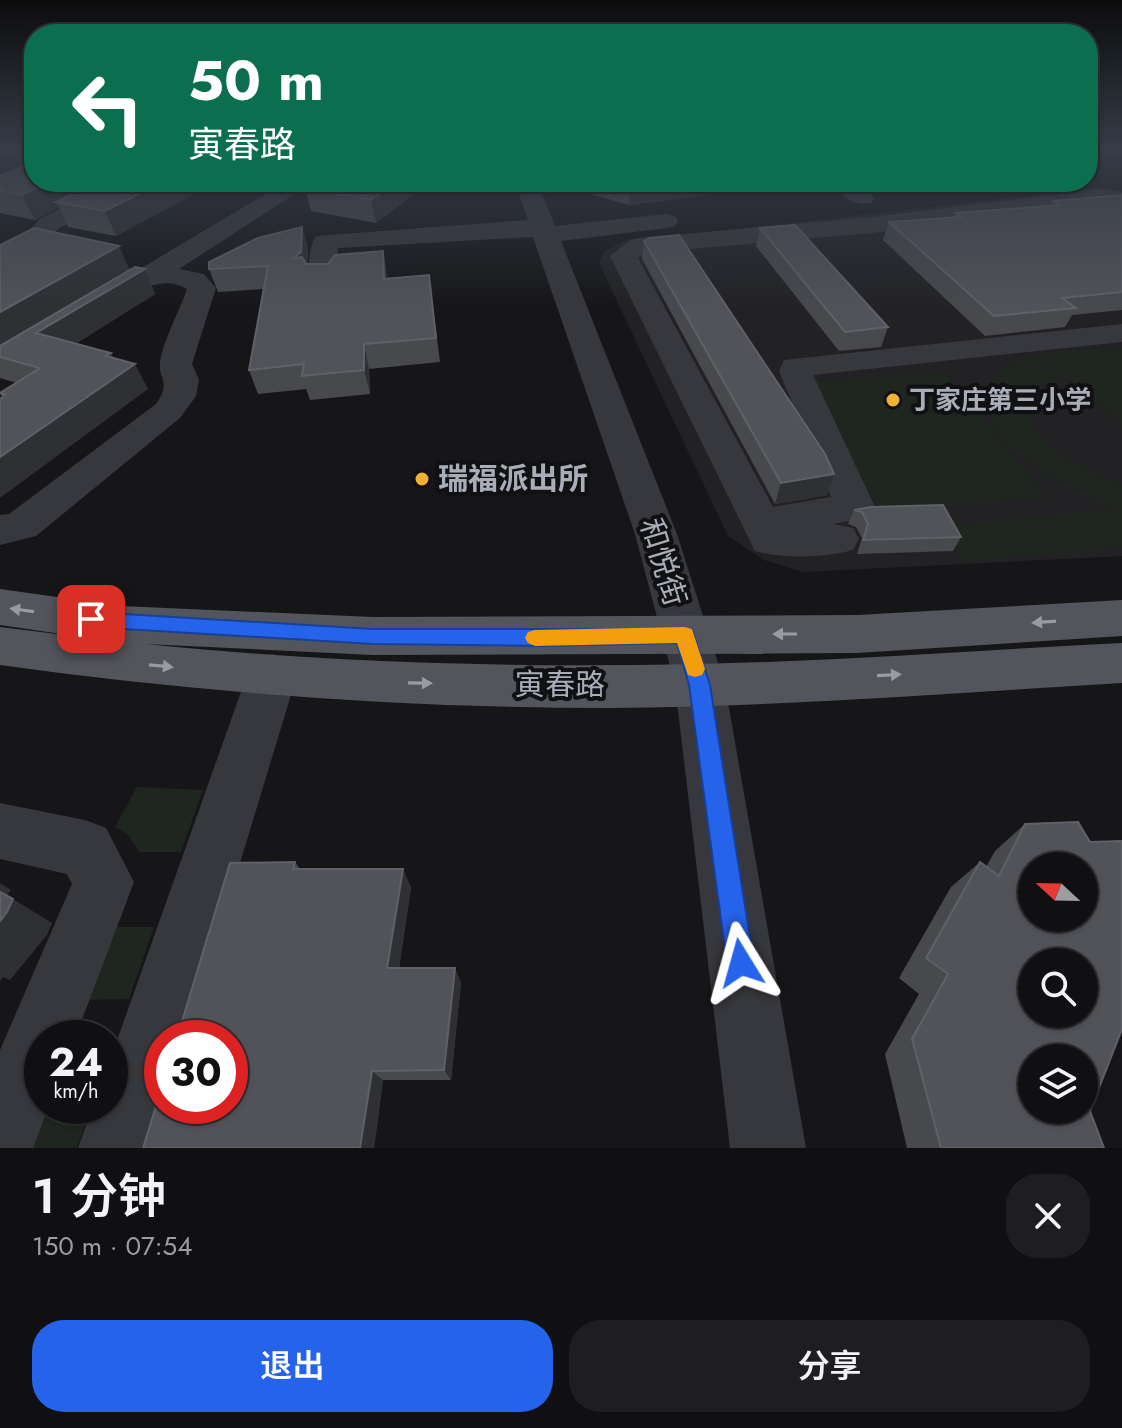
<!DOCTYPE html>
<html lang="zh">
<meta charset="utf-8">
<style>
:root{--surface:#101012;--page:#1e1e20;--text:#f1f3f6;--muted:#9c9d9f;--line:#303032;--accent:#2563eb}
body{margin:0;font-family:Jost,"Noto Sans SC",sans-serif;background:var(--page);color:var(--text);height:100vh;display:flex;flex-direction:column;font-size:30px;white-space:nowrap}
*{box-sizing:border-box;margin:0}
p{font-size:26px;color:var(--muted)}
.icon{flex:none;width:44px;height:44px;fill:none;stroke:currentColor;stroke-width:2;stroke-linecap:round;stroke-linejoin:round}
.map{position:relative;height:1148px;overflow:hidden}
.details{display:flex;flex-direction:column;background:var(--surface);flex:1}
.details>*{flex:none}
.banner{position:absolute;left:24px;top:24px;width:1074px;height:168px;border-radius:32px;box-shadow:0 2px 6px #0004,0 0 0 2px var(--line);background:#0b6e4f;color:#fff;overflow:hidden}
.needle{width:52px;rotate:292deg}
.controls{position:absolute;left:1018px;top:852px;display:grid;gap:16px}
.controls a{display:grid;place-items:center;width:80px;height:80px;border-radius:50%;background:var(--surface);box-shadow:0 2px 6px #0004,0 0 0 2px var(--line);font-size:40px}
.speed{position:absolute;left:24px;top:1020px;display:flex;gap:16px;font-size:40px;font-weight:700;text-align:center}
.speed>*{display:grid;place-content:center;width:104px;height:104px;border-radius:50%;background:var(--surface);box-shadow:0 2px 6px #0004,0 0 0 2px var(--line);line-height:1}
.speed small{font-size:20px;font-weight:400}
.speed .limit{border:12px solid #d22;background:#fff;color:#111}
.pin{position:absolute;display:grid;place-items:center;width:68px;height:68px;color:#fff;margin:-34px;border-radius:16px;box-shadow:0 4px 12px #0006}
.me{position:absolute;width:88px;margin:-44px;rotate:352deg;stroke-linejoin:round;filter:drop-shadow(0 0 6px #0008)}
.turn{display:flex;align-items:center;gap:28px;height:168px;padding:0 32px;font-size:36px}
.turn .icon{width:104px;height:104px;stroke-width:2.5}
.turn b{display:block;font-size:56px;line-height:68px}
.round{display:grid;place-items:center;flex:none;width:84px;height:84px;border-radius:32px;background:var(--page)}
.headline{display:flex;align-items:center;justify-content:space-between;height:136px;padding:0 32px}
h1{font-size:48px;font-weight:600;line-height:60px}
.primary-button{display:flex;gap:16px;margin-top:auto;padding:16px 32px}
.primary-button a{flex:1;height:92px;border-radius:32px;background:var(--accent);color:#fff;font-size:32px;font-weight:600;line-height:92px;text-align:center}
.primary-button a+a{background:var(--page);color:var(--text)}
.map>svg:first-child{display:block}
.built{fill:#222225}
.green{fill:#1e261f}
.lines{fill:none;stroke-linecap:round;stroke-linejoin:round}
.minor{fill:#37383d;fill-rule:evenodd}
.major{fill:#53555c;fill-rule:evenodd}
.wall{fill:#47494d}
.shaded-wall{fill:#2f3033}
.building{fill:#525359;stroke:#5f6168;stroke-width:2;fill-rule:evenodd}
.oneway{fill:#979ba6}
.route{fill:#2563eb;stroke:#184099;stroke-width:2}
.slow{fill:#f59e0b}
.poi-dot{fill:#f2b134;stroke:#111113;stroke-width:3}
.labels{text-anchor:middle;stroke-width:8;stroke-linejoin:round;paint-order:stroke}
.far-poi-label{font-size:26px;font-weight:bold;fill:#a8adb8;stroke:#111113;text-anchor:start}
.poi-label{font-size:30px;font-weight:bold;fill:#a8adb8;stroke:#111113;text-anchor:start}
.street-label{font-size:30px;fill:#a8adb8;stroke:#111113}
</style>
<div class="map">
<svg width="1122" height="1148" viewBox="0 0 1122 1148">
<rect width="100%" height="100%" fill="#161618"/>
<path class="built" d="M 1096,188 L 1122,190 L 1122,556 L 803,572 L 764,560 L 728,536 L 599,263 L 604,252 L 622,242 Z"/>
<path class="green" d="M 1122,348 L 1122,426 L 1067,375 L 1040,384 L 1027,402 C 1029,448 1085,471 1122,486 L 1122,548 L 964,561 L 943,526 L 1115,509 C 1078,490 974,449 989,391 C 993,374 1008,364 1024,359 C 1054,349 1090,350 1122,348 Z
M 945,373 L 1047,498 L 879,510 L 806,381 Z
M 137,787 L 203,790 L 181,852 L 139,852 L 128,835 L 115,827 Z
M 109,927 L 154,927 L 129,999 L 81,1000 Z
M 42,1106 L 91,1106 L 77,1148 L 23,1148 Z"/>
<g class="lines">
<path class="minor" d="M 1108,149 L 1122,149 L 1122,157 Z
M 114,182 L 143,182 L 140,187 L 59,228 L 43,245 L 0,266 L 0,247 L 25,235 L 41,218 Z
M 286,182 L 313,182 L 179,269 L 204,274 L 216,288 L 192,364 L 199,380 L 196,396 L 180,418 L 36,536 L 0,545 L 0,515 L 9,514 L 156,404 C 172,381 158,380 160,362 C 163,341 180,310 187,289 C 164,276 154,290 133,285 L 129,279 L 133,273 Z
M 515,182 L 537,182 L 555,226 L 666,214 L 675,216 L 678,221 L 675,226 L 666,228 L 561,241 L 677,534 L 725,685 L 806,1148 L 730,1148 L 675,685 L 635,534 L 533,237 L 338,248 L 337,278 L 333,284 L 323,286 L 313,284 C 306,273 309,246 316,236 L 528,220 Z
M 830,182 L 856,182 L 875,198 L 871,203 C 855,207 839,195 830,182 Z
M 1101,189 L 1122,192 L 1122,206 L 1101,203 L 872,233 L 646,253 L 638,258 L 773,507 L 831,497 L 779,371 L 784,360 L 1122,324 L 1122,342 L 813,375 L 875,507 L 869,517 L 833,524 L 853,528 L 859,539 L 853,550 C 824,558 784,559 755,551 L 610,256 L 630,240 L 639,238 L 872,217 Z
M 272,654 L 289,660 L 297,675 L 187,1038 L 162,1038 L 162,1106 L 166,1106 L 154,1148 L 78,1148 L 93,1106 L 110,1106 L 110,1060 L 247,675 L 255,660 Z
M 0,803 L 85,820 L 106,828 L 134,882 L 75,1038 L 42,1038 L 42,1106 L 49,1106 L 33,1148 L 0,1148 L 0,1050 L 72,884 L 67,874 L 0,859 Z"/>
<path class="major" d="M 0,589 L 121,606 L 373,617 L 857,615 L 1122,600 L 1122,636 L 857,653 L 373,655 L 146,644 C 329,663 514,668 698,664 C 839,661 981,650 1122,643 L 1122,683 C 951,693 780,707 609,708 C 405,708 202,693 0,665 L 0,627 L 89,638 L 0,625 Z"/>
</g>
<path class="wall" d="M 0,176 L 34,182 L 214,183 L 116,236 L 68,227 L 59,207 L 35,220 L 0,213 Z
M 315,182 L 430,182 L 376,223 L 311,211 L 305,188 Z
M 581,182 L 807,182 L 629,205 L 587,193 Z
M 1122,195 L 1122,310 L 1072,315 L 1065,327 L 985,336 L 883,240 L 889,222 L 954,217 L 956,213 L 1051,206 L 1053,201 Z
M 302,227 L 308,249 L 307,264 L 387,273 L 387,278 L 429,275 L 440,362 L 369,369 L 370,394 L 310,400 L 306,389 L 258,394 L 249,370 L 263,289 L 218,292 L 209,269 Z
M 760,228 L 888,327 L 881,347 L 839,351 L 756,246 Z
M 644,241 L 827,495 L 775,504 L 642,259 Z
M 0,245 L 130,270 L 145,269 L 155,294 L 75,344 L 111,353 L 113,358 L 148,389 L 2,397 L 0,393 L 17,383 L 0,378 Z
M 854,510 L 961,537 L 953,551 L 857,554 L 862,538 L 856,527 L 848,524 Z
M 1025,824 L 1090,1111 L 1104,1148 L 907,1148 L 885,1054 L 919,994 L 899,978 L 951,887 L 980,862 L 986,867 L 995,851 Z
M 295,862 L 300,869 L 411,887 L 399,968 L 461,982 L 451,1080 L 383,1080 L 374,1148 L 143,1148 Z"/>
<path class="shaded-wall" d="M 50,182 L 108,182 L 56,202 L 59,207 L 35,220 L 22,195 Z
M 162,182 L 214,183 L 116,236 L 105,211 Z
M 396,182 L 430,182 L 376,223 L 371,200 Z
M 674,182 L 807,182 L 629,205 L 630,187 Z
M 302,227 L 308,249 L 307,275 L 293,258 Z
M 119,246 L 130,270 L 0,347 L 0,312 Z
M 383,251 L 387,273 L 388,302 L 384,279 Z
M 145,269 L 155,294 L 51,359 L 36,333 Z
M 364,344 L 369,369 L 370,394 L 364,370 Z
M 111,353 L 121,373 L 135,364 L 148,389 L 0,498 L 0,457 Z
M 834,474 L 827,495 L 775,504 L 781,483 Z
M 403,869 L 411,887 L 397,982 L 387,968 Z
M 0,883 L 11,890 L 6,898 L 0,895 Z
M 13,899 L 52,923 L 47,935 L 10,980 L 3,977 L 0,981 L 0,921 Z
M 455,968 L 461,982 L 451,1080 L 444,1070 Z
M 372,1071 L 383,1080 L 374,1148 L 360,1148 Z"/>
<path class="building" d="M 34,162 L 34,182 L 50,182 L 22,195 L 0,191 L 0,176 Z
M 98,182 L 162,182 L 105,211 L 56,202 Z
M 315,182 L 396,182 L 371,200 L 305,188 Z
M 610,182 L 674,182 L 630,187 Z
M 1122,195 L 1122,292 L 1062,298 L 1076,308 L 994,316 L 889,222 L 961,217 L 956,213 L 1060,205 L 1053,201 Z
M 795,225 L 888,327 L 845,332 L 760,228 Z
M 302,227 L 301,252 L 293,258 L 302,257 L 306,264 L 328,264 L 335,255 L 383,251 L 384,279 L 429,275 L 436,338 L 364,344 L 364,370 L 302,376 L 304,364 L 249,370 L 268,266 L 209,269 L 209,262 L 258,238 Z
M 34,228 L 119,246 L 0,312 L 0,245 Z
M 679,235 L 825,454 L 834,474 L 781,483 L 644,241 L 649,238 Z
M 135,267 L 145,269 L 36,333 L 111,353 L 106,356 L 135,364 L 0,457 L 0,399 L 5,395 L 0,393 L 40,368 L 0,357 L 0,346 Z
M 943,505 L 961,537 L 863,540 L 868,524 L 862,512 L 854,510 L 871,507 Z
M 1078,822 L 1090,842 L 1122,841 L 1122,1029 L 1090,1111 L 1104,1148 L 941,1148 L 912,1039 L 948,974 L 926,958 L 980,862 L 999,876 L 1025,824 ZM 1032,866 L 1084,866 L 1084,918 L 1032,918 ZM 1032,962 L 1084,962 L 1084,1014 L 1032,1014 ZM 1032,1058 L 1084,1058 L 1084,1110 L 1032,1110 Z
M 295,862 L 293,869 L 403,869 L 387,968 L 455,968 L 444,1070 L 372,1071 L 360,1148 L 143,1148 L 162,1087 L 162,1106 L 230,1106 L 230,1038 L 177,1038 L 230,863 Z
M 0,892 L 13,899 L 7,912 L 0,921 Z"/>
<defs><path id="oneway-solid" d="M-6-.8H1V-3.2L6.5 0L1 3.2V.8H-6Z" transform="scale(2)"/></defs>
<g class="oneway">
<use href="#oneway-solid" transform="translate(22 610) rotate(-172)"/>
<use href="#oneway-solid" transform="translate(1044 622) rotate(176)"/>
<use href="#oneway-solid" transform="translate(785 634) rotate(180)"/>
<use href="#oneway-solid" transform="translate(161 666) rotate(5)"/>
<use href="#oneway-solid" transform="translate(889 675) rotate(-3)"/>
<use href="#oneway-solid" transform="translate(420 683) rotate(1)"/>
</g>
<linearGradient id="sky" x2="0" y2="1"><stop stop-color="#0c0c0d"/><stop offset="0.48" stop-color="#363c48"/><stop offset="1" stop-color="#363c48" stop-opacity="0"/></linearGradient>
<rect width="1122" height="310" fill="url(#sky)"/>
<path class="route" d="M 91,612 L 373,629 L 692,629 L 710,685 L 754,963 L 750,972 L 741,976 L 731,972 L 727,963 L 689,685 L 677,643 L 545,646 L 373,644 L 91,627 L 84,625 L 81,619 L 84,614 Z"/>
<path class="slow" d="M 685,627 L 692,629 L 705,669 L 702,675 L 695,677 L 688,675 L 677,643 L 535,646 L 528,643 L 525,638 L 528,632 L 535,630 Z"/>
<g class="poi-dot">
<circle cx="893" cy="400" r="8"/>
<circle cx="422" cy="479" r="8"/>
</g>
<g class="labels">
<g class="far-poi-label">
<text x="909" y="409">丁家庄第三小学</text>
</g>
<g class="poi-label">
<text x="438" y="489">瑞福派出所</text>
</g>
<g class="street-label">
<text transform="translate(663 562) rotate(73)" y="10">和悦街</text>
<text x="560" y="695">寅春路</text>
</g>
</g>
</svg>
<div class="controls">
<a><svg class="needle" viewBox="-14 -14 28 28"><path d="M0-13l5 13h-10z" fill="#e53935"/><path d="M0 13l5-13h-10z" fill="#9c9d9f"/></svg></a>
<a><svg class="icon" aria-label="search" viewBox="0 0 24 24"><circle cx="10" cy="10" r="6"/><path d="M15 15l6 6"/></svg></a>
<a><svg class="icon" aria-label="layers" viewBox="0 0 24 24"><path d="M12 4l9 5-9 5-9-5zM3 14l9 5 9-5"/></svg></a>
</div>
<div class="speed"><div>24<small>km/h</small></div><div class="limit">30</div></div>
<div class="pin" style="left:91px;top:619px;background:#d93025"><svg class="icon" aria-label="arrive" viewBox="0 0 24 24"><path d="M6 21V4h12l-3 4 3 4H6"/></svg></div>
<svg class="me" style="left:741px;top:963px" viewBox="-20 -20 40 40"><path d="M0-17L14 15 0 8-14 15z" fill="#2563eb" stroke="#fff" stroke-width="4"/></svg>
<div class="banner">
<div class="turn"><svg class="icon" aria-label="left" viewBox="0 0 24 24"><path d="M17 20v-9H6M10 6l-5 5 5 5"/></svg><div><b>50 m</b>寅春路</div></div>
</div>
</div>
<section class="details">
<div class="headline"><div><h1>1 分钟</h1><p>150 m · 07:54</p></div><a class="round"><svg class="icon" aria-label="close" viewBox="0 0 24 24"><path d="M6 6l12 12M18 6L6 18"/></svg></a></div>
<div class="primary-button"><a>退出</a><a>分享</a></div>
</section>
